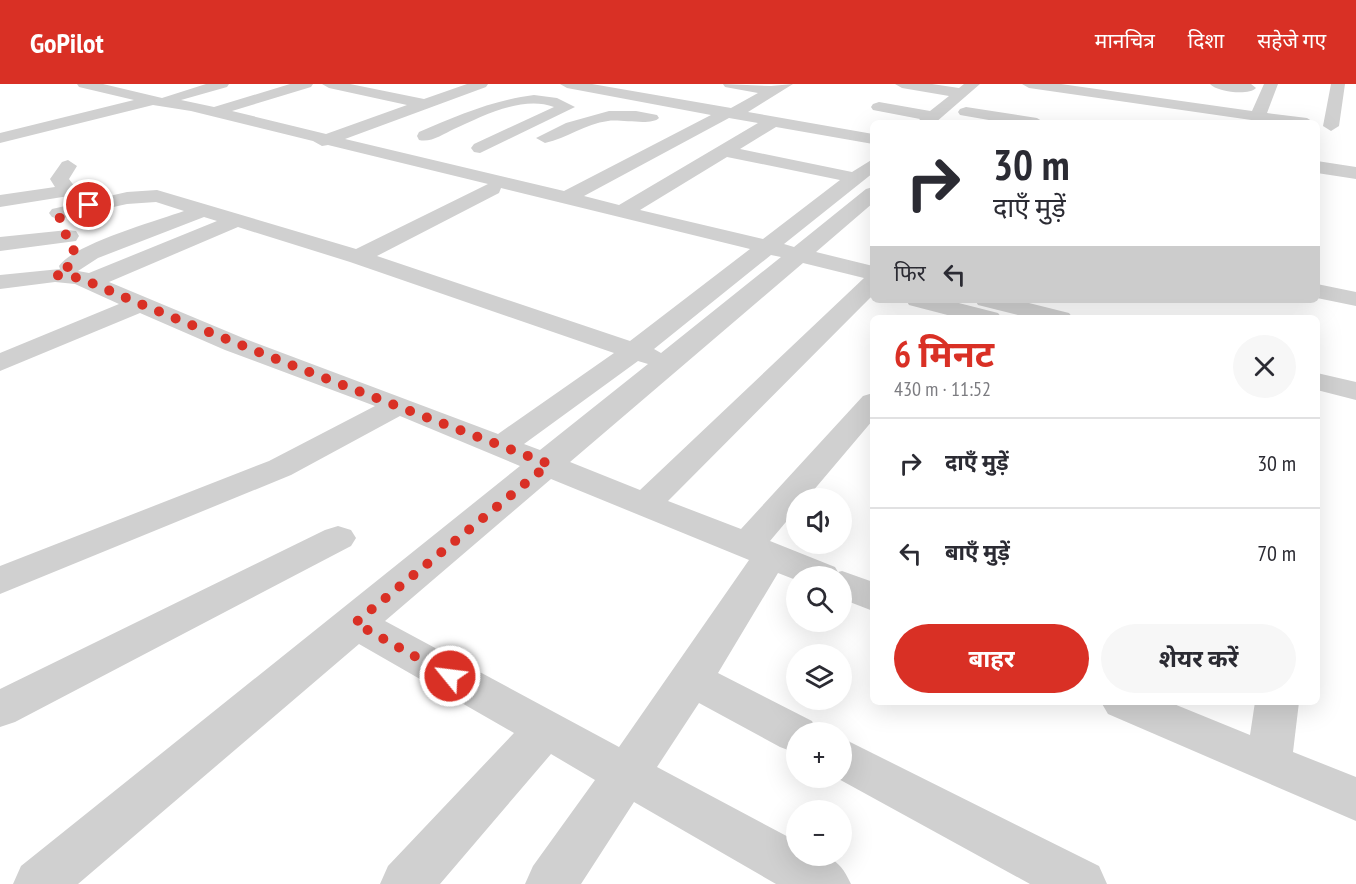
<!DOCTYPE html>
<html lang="hi">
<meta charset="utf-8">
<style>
:root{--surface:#fff;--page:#f7f7f7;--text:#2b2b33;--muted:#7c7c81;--line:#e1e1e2;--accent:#d93025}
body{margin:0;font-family:"PT Sans Narrow","Noto Sans Devanagari",sans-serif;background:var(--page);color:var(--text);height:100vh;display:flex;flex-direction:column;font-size:22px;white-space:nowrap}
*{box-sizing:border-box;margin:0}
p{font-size:20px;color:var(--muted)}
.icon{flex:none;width:33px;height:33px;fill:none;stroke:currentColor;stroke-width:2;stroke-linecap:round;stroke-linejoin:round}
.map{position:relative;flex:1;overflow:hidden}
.details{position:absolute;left:870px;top:231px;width:450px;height:390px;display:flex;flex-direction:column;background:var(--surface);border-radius:9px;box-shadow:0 6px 24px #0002}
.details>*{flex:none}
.banner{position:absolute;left:870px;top:36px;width:450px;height:183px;border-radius:9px;box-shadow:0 6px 24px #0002;background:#fff;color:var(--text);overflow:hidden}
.buttons{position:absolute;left:786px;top:404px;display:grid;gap:12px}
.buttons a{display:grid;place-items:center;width:66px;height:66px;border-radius:50%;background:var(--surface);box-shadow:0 6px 24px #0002;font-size:30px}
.pin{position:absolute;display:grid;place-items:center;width:51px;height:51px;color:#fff;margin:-26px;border:3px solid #fff;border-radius:50%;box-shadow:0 2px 6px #0007}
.me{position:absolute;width:66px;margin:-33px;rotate:299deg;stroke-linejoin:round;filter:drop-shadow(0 0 4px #0008)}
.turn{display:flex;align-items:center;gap:21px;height:126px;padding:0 24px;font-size:27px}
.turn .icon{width:78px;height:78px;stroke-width:2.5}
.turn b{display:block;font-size:42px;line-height:51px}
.then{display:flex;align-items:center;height:57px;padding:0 24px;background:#0003;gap:12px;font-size:22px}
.round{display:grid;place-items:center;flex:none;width:63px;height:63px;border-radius:32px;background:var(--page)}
.headline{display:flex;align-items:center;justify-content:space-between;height:102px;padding:0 24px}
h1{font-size:36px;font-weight:700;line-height:45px;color:var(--accent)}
.action{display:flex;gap:12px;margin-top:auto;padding:12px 24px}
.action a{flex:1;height:69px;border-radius:36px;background:var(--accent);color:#fff;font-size:24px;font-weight:700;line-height:69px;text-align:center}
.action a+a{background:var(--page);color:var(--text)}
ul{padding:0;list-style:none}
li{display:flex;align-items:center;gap:18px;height:90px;padding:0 24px;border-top:2px solid var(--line)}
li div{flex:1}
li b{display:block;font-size:22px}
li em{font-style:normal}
header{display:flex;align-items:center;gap:36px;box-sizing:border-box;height:84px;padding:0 30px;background:var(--accent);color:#fff}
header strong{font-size:28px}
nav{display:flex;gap:33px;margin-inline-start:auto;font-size:21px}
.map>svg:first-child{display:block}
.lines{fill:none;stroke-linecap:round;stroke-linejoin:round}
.minor{fill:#d0d0d0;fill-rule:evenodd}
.route{stroke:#d93025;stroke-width:10;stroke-dasharray:0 18}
</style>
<header>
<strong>GoPilot</strong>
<nav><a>मानचित्र</a><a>दिशा</a><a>सहेजे गए</a></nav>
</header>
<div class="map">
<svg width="1356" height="800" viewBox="0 0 1356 800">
<rect width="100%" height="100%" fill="#fff"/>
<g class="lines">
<path class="minor" d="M 77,0 L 103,0 L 162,14 L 206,0 L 229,0 L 227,3 L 181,16 L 214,23 L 290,0 L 313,0 L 311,3 L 232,27 L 326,50 L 407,21 L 329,4 L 322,0 L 350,0 L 424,15 L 467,0 L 488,0 L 486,3 L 345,55 L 564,107 L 711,31 L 567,4 L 560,0 L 592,0 L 731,24 L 758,9 L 725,3 L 723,0 L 771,2 L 793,0 L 748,28 L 873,50 L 873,60 L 776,43 L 740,65 L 852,88 L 873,75 L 873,89 L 784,160 L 794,163 L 866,105 L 873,103 L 873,119 L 816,168 L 873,182 L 873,211 L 668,417 L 741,445 L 863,312 L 873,309 L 873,336 L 807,414 L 796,414 L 796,426 L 770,457 L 835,483 L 838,488 L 842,487 L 873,498 L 873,527 L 842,515 L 842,492 L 796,492 L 796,496 L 778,489 L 718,589 L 812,637 L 817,648 L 796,648 L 796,669 L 780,663 L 699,619 L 657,683 L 796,757 L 796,771 C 826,771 838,771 851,800 L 776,800 L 634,718 L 581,800 L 525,800 L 533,782 L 595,696 L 551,670 L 440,800 L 380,800 L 388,782 L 514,649 L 359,560 L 78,800 L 13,800 L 21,782 L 520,382 L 400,332 L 291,391 L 0,510 L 0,482 L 269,377 L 375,322 L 225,266 L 140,229 L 0,287 L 0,269 L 119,220 L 75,200 L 55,198 L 0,205 L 0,191 L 60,185 L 59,182 C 74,160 156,137 184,127 L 156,118 L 127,120 L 59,135 L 52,133 L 49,129 L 52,125 L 127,108 L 157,106 L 356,165 L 488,100 L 328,61 L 322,62 L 313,57 L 191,27 L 153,21 L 0,59 L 0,49 L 134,16 L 79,3 ZM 729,34 L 758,39 L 619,121 L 584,112 ZM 727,73 L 840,96 L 763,155 L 640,126 ZM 501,104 L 750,165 L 630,257 L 377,172 L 499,109 ZM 204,133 L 217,137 L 89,189 L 78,187 L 98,174 ZM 238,143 L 350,178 L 614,269 L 498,350 L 243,254 L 109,198 ZM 771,171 L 781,173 L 661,269 L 654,265 ZM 803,179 L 864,194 L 640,406 L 570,378 ZM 638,277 L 648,280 L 540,366 L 524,360 ZM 551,395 L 749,476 L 619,663 L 385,537 Z
M 895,0 L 932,0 L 959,4 L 964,0 L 980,0 L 935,39 L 917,39 L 920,35 L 873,26 L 871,23 L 873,20 L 879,18 L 930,27 L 949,12 L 902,4 Z
M 1022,0 L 1061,0 L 1252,27 L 1264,0 L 1278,0 L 1267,29 L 1307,34 L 1315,39 L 1272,39 L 1029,4 Z
M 1210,0 L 1251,0 L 1256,4 C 1249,12 1217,8 1210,0 Z
M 1331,0 L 1345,0 L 1339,42 L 1331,47 L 1323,42 Z
M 534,11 L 557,14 L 575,23 L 480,69 L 474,68 L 471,64 L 474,60 L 554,23 C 523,11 482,32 454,45 C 443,50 431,59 419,56 L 417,52 L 419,48 C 456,32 493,16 534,11 Z
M 966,23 L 1037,34 L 1045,39 L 1006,39 L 960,31 L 958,28 L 960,25 Z
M 609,27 L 636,27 L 657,31 L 659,34 C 652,42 621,35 608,37 C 585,40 567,54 545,59 L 536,54 L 566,39 Z
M 68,76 L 77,82 L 69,95 L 78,107 L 75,111 L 0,123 L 0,111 L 55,103 L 50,95 L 62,78 Z
M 1317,77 L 1356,83 L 1356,95 L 1317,89 Z
M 68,146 L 76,147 L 79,152 L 76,157 L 0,167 L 0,153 Z
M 1317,200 L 1356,208 L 1356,222 L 1317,214 Z
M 906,216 L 947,216 L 998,229 L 1002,234 L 959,234 L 909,221 Z
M 975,216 L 1017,216 L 1069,229 L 1073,234 L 1030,234 L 978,221 Z
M 1317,289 L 1356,298 L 1356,316 L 1317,306 Z
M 338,442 L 351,446 L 356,454 L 351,462 L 15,638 L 0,643 L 0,605 L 325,446 Z
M 1101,618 L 1169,618 L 1250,651 L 1255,618 L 1299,618 L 1293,668 L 1356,693 L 1356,737 L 1108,630 Z
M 842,654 L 1099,782 L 1107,800 L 1030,800 L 835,693 L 842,693 Z"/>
</g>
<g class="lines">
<path class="route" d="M 89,121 L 59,129 L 61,142 L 74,165 L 69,182 L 55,191 L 80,194 C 234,261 392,320 549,380 L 355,539 L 450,592"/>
</g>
</svg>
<div class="buttons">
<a><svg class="icon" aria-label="sound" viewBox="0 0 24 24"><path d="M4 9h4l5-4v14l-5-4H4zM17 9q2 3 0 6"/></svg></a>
<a><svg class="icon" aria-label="search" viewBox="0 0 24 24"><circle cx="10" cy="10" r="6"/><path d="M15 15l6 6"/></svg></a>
<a><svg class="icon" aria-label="layers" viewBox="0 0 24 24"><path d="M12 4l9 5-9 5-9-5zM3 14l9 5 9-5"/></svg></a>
<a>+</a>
<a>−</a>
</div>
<div class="pin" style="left:89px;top:121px;background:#d93025"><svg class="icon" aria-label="arrive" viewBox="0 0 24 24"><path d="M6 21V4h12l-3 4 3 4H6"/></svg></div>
<svg class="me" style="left:450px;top:592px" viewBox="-20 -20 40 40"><circle r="17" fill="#d93025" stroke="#fff" stroke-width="3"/><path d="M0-11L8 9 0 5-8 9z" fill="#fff"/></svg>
<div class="banner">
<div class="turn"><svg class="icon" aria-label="right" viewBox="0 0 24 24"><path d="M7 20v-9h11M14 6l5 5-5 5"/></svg><div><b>30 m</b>दाएँ मुड़ें</div></div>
<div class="then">फिर<svg class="icon" aria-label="left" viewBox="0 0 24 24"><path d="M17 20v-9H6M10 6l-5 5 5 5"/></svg></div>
</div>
<section class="details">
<div class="headline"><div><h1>6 मिनट</h1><p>430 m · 11:52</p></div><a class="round"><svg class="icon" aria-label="close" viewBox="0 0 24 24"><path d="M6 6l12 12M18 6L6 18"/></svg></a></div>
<ul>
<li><svg class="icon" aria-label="right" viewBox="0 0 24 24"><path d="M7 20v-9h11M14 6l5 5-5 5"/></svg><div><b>दाएँ मुड़ें</b></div><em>30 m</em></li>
<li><svg class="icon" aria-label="left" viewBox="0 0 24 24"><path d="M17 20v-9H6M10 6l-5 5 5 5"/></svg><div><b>बाएँ मुड़ें</b></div><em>70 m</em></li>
</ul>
<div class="action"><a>बाहर</a><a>शेयर करें</a></div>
</section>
</div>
